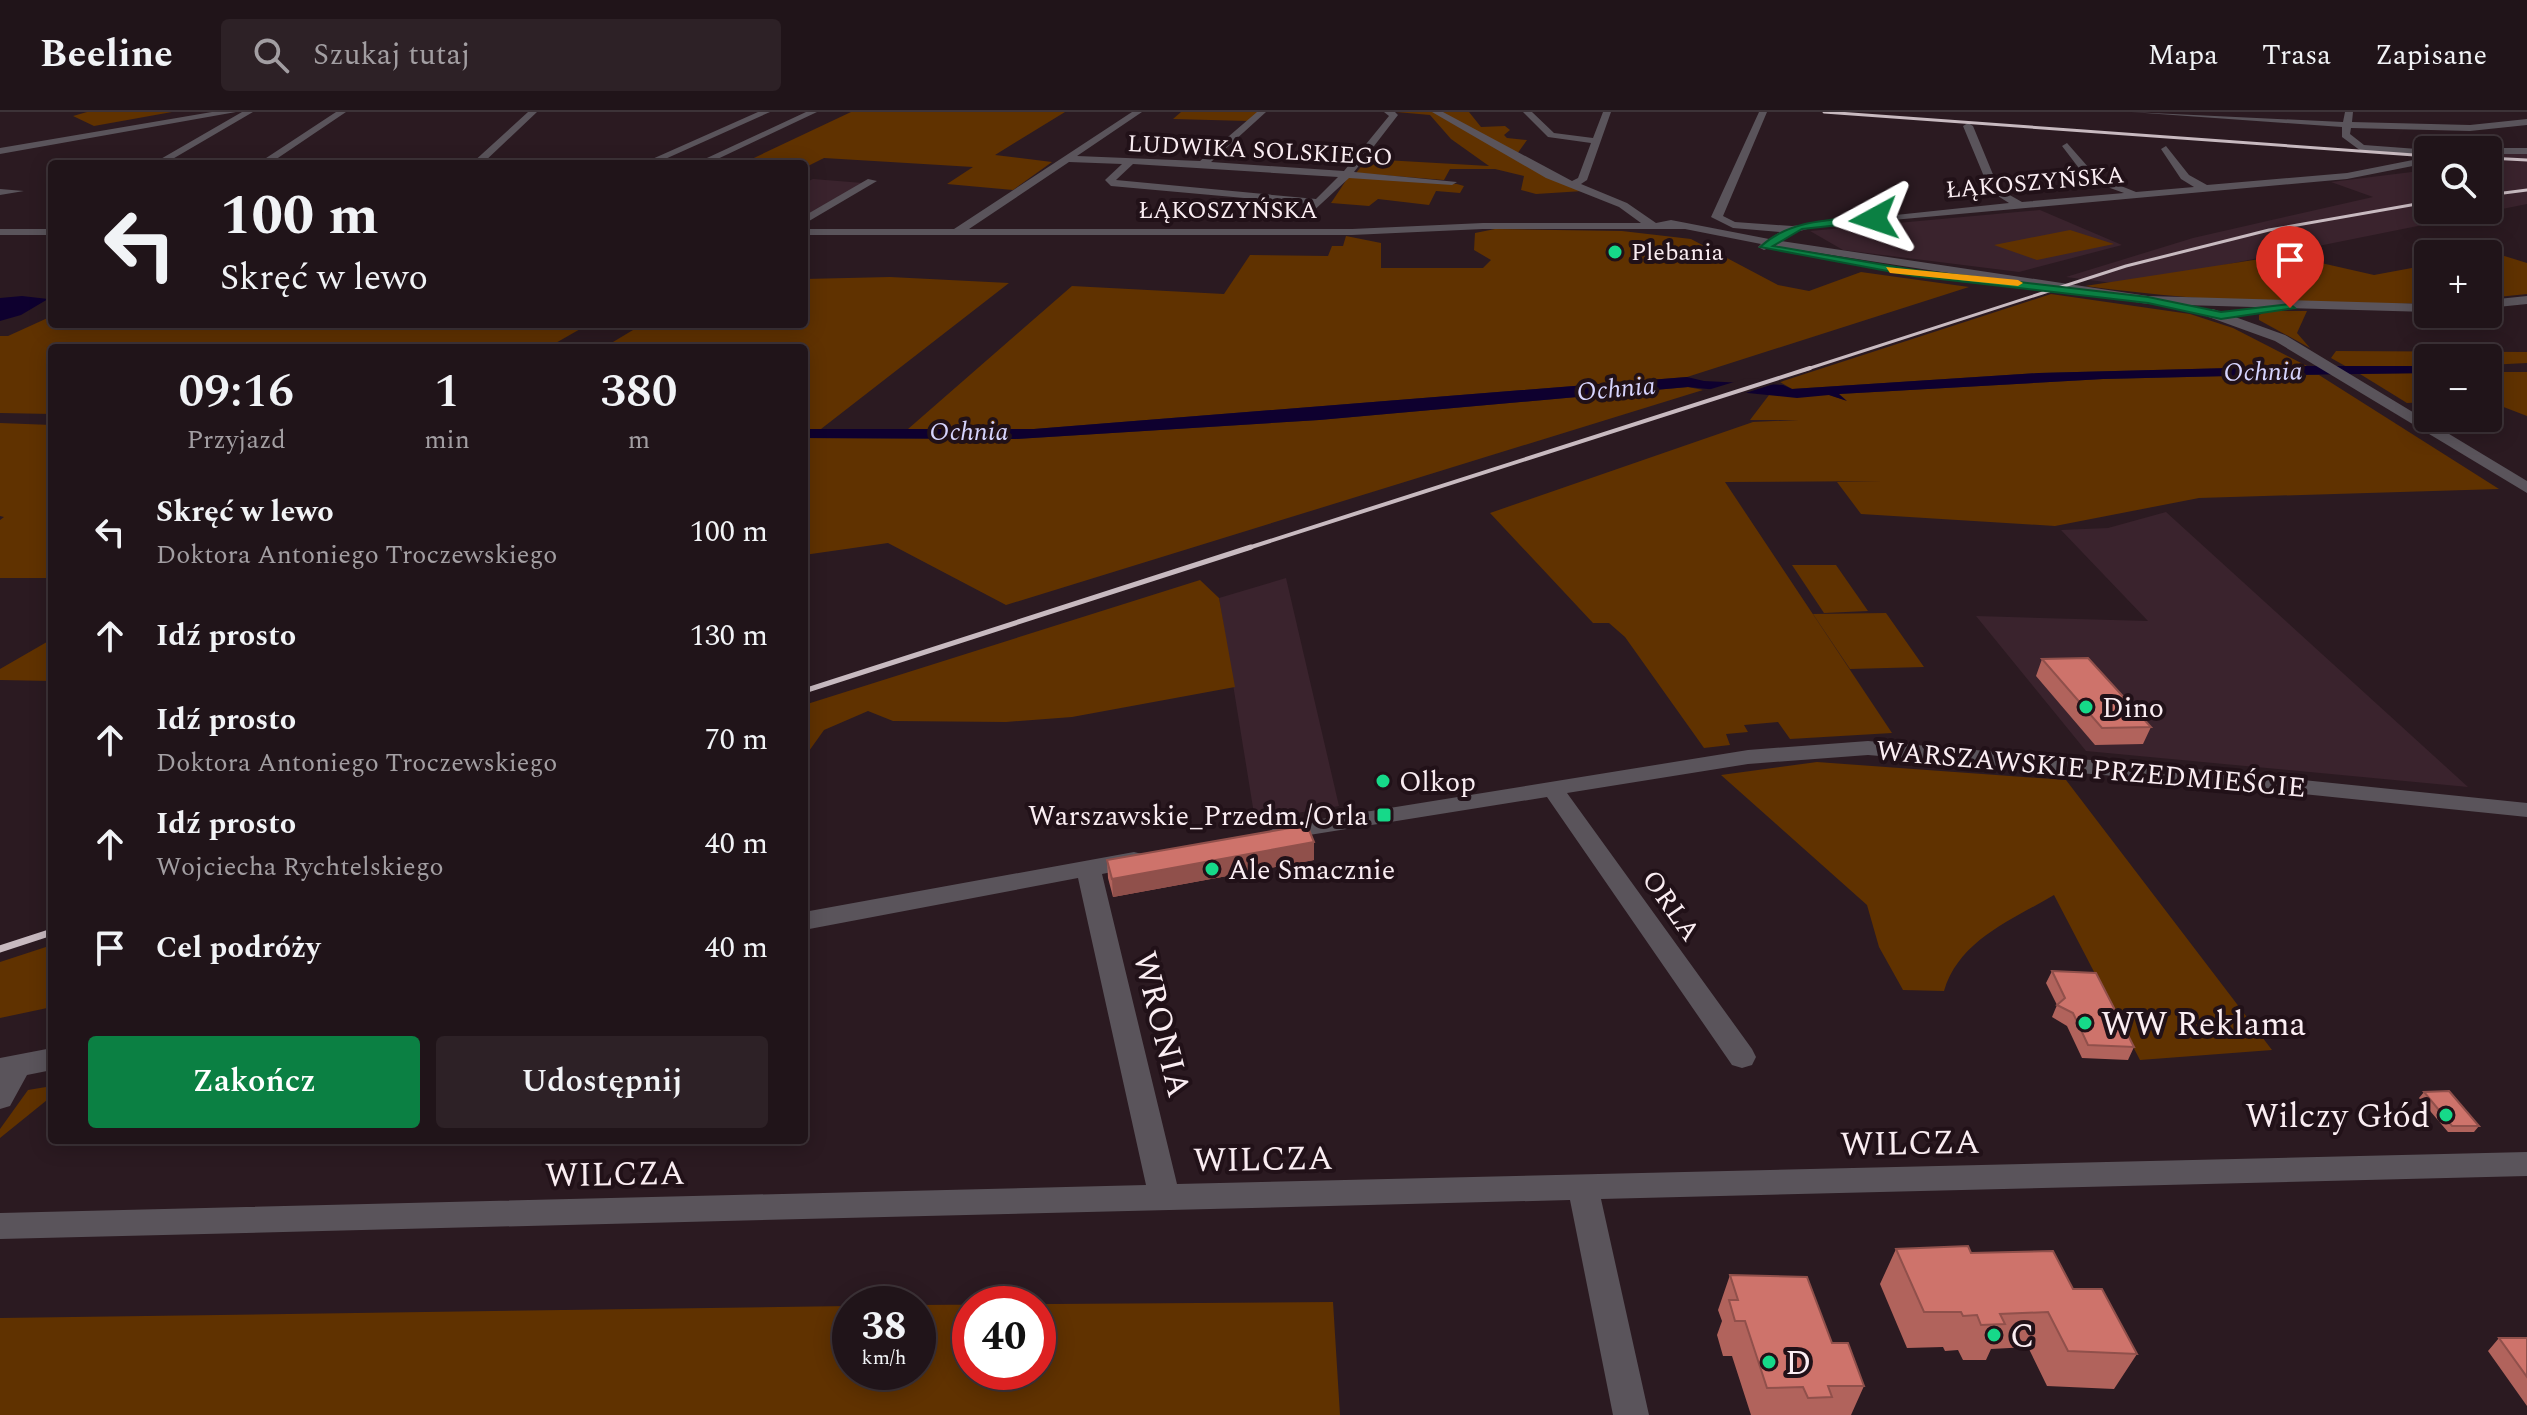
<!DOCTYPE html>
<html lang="pl">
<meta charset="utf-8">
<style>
:root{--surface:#201419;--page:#2d2126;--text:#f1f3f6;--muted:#a29ea2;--line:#3d3338;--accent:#0b8043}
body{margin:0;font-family:Spectral,serif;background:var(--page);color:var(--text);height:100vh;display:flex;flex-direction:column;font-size:30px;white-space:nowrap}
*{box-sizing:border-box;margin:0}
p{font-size:26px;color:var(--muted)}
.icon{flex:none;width:44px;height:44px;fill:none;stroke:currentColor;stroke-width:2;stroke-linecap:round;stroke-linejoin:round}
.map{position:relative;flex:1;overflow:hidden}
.details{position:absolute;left:48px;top:232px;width:760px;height:800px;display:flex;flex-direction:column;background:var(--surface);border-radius:8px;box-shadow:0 4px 20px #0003,0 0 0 2px var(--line)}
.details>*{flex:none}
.hud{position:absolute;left:48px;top:48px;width:760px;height:168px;border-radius:8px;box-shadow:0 4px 20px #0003,0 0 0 2px var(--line);background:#201419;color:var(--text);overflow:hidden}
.buttons{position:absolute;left:2414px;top:24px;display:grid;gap:16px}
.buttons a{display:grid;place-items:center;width:88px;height:88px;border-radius:8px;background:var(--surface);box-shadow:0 4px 20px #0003,0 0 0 2px var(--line);font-size:40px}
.speed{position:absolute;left:832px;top:1174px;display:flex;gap:16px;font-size:40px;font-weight:700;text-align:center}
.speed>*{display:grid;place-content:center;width:104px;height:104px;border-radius:50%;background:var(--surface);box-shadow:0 4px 20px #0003,0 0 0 2px var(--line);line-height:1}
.speed small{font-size:20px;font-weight:400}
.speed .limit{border:12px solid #d22;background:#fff;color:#111}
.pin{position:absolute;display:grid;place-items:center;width:68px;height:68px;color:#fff;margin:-82px -34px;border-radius:50% 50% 50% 0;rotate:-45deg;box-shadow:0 0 8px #0007}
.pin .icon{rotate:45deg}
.me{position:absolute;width:88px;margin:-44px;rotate:265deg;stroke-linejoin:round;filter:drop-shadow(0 0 6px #0008)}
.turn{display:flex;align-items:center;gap:28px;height:168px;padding:0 40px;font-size:36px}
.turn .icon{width:104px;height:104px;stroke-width:2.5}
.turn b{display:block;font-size:56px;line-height:68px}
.eta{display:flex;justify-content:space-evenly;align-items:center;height:136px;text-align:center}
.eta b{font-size:48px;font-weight:600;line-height:56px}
.button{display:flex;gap:16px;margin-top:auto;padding:16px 40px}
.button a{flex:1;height:92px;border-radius:8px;background:var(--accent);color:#fff;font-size:32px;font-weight:600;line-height:92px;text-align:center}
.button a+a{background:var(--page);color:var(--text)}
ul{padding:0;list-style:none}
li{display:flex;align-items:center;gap:24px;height:104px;padding:0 40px}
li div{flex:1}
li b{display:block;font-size:30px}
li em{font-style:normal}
header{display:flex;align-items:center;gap:48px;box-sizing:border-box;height:112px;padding:0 40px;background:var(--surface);border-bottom:2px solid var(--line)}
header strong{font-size:38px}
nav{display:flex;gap:44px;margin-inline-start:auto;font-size:28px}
.search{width:560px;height:72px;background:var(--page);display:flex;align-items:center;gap:20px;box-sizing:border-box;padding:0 28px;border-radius:8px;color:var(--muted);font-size:30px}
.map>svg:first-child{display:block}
.built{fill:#3a232d}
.green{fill:#603200;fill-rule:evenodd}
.water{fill:#0e002f}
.pier{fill:#2b1a21}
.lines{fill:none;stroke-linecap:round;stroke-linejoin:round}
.minor{fill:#5a545b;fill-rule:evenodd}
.rail-far3{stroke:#c8bac0;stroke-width:3}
.rail-far2{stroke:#c8bac0;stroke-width:4}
.rail-far1{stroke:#c8bac0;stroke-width:5}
.rail{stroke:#c8bac0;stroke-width:7}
.wall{fill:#b1635c}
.shaded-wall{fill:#90504b}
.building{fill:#ce736b;stroke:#90504b;stroke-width:2}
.route{fill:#0b8043;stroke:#07532c;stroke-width:2}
.slow{fill:#f59e0b}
.poi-dot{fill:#16d989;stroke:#211118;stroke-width:3}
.labels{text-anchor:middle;stroke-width:8;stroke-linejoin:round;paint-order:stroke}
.far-street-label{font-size:24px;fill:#faedf2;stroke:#211118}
.far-poi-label{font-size:24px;fill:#faedf2;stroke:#211118;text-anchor:start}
.far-water-label{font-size:26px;font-style:italic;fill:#d6d4fe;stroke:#211118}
.poi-label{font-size:28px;fill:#faedf2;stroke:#211118;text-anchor:start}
.street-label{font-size:28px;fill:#faedf2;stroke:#211118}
.near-poi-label{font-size:34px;fill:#faedf2;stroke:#211118;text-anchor:start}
.near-street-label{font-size:34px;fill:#faedf2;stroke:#211118}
</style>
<header>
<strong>Beeline</strong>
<div class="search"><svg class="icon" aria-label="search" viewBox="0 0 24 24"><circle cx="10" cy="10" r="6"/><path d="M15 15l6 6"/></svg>Szukaj tutaj</div>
<nav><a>Mapa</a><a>Trasa</a><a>Zapisane</a></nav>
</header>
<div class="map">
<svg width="2527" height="1303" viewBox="0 0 2527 1303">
<rect width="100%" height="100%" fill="#2b1a21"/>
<path class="built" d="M 2488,42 L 2527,42 L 2527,92 L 2209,156 L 2113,171 L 2066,165 L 2193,126 L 2373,85 L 2331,70 L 2428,58 L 2428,98 L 2488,98 Z
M 813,67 L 863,71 L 804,104 L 804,71 Z
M 2040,98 L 2122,133 L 2019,160 L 1843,138 L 1810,119 Z
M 2166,400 L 2468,675 L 2086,639 L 1976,504 L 2148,509 L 2061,418 L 2108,416 Z
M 1286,466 L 1339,694 L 1255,708 L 1219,486 Z"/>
<path class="green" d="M 87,0 L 172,0 L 94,14 L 73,4 Z
M 851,0 L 1065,0 L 995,43 L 1052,50 L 1013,78 L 947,72 L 973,55 L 824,46 L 804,56 L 804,52 L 741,52 Z
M 1181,0 L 1259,0 L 1248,9 L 1173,7 Z
M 1396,0 L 1433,0 L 1583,79 L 1536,82 L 1521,78 L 1524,64 L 1495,57 L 1450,57 L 1444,68 L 1356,61 L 1367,47 L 1489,54 L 1451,27 L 1430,3 Z
M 1439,0 L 1469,0 L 1481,15 L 1505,14 L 1510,18 L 1504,23 L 1507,26 L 1527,28 L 1517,42 Z
M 1349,64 L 1457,72 L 1464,74 L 1460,81 L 1436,79 L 1429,93 L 1378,87 L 1369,94 L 1331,91 Z
M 1495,117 L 1622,119 L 1691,127 L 1778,173 L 1809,179 L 1861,160 L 1969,175 L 1687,265 L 1034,317 L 908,317 L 1072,174 L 1224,182 L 1250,143 L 1328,144 L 1332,134 L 1343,134 L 1346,124 L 1381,131 L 1381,156 L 1483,156 L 1491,148 L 1474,138 L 1475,121 Z
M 2070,118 L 2114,132 L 2037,148 L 1994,133 Z
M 2498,142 L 2527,151 L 2527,182 L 2488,186 L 2488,144 Z
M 2286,143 L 2374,163 L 2428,153 L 2428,191 C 2313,195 2198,189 2085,174 Z
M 890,165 L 1009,171 L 821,317 L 804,317 L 804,236 L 603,236 L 643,212 L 804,212 L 804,167 Z
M 2051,182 L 2190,202 L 2233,216 L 2307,254 L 2039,261 L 1792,277 L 1780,270 Z
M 2267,199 L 2307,199 L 2297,221 L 2310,236 L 2259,208 L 2259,203 Z
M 52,204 L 52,212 L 589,212 L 547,236 L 52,236 L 52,302 L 0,301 L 0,224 L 8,224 Z
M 2336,239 L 2527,240 L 2527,251 L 2488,253 L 2488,246 L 2428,246 L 2428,254 L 2347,255 L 2331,246 Z
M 2488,260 L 2527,260 L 2527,304 L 2488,289 Z
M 2428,261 L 2428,290 L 2407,291 L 2360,262 Z
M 2270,263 L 2319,263 L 2499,377 L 2199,386 L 2055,414 L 1861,402 L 1837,370 L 1883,369 L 1725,370 L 1892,621 L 1790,627 L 1778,610 L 1744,613 L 1748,620 L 1726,622 L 1730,633 L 1704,636 L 1625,525 L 1609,511 L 1593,511 L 1490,401 L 1753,310 L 1799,308 L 1750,308 L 1769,283 L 1829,283 L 1845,288 L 1838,282 L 2103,267 Z
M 1688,275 L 1703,278 L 1006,493 L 888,431 L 804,443 L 804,326 L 1015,327 L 1319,308 Z
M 0,311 L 52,313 L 52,466 L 0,466 L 0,408 L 4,405 L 0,404 Z
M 1792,453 L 1836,453 L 1868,499 L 1824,501 Z
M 1200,468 L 1219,486 L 1235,575 L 1072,605 L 1006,610 L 893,609 L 868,599 L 824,618 L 804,646 L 804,593 Z
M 1886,501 L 1924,555 L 1850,557 L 1813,502 Z
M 52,527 L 52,569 L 0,568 L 0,557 Z
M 1817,650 L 2066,668 L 2272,938 L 2140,948 L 2054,783 C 2012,808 1959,828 1944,879 L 1903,878 L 1879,835 L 1867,793 L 1721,663 Z
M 52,833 L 52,895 L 0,906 L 0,850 Z
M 52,974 L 52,984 L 0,1026 L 0,1017 L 28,978 Z
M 1333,1190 L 1340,1303 L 0,1303 L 0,1206 L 850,1194 L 850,1260 L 918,1260 L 918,1193 ZM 970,1192 L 1038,1192 L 1038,1260 L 970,1260 Z"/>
<path class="water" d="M 22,184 L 48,187 L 21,203 L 0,209 L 0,186 Z
M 2307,254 L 2428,254 L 2428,261 L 2287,263 L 2289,267 L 2270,263 L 2103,267 L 1839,282 L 1847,289 L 1829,283 L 1797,286 L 1688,275 L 1319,308 L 1015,327 L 804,326 L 804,317 L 1034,317 L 1687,265 L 1704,269 L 1783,273 L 1792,277 L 2039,261 Z"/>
<path class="pier" d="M 1747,266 L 1783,269 L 1733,285 L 1698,281 Z"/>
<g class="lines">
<path class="minor" d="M 212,0 L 236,0 L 0,42 L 0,36 Z
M 242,0 L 253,0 L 164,52 L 152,52 Z
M 336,0 L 346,0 L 269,52 L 257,52 Z
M 528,0 L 537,0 L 482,52 L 471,52 Z
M 758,0 L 770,0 L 654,52 L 641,52 Z
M 806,0 L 817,0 L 707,52 L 694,52 Z
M 1132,0 L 1142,0 L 1077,44 L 1200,49 L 1257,0 L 1266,0 L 1211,50 L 1344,59 L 1389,4 L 1384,0 L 1395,0 L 1398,3 L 1354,60 L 1457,70 L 1452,73 L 1349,66 L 1309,103 L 1304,100 L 1310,92 L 1111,74 L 1105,68 L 1122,52 L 1069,50 L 969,117 L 1352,117 L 1483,111 L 1641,111 L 1619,95 L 1546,66 L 1432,0 L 1443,0 L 1572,69 L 1578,66 L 1591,31 L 1548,25 L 1523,0 L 1532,0 L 1554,21 L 1593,26 L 1603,0 L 1611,0 L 1587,68 L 1581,72 L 1627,91 L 1656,111 L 1671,108 L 1769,127 L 1780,120 L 1733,116 L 1711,105 L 1759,0 L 1767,0 L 1723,104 L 1735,110 L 1792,114 L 2009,91 L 1990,79 L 1963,14 L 1968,11 L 1973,14 L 1999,77 L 2022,90 L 2124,81 L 2088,68 L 2062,34 L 2067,31 L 2096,64 L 2136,80 L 2194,75 L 2181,67 L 2161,37 L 2166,34 L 2189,63 L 2207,73 L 2347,61 L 2428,45 L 2428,51 L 2347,67 L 1815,115 L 1796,120 L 1781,129 L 2148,184 L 2428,192 L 2428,200 L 2148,192 L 1773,134 L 1764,138 L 1758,135 L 1761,132 L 1685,117 L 1483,117 L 1352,123 L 804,123 L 804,117 L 954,117 ZM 1133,52 L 1338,65 L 1316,87 L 1116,68 Z
M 2131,0 L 2343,10 L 2345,0 L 2353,0 L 2352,10 L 2470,13 L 2527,7 L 2527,13 L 2470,19 L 2351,16 L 2350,22 L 2364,33 L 2431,38 L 2428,38 L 2428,43 L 2361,39 L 2342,25 L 2342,15 Z
M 2488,36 L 2527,36 L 2527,42 L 2488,42 L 2488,38 L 2484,38 Z
M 868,67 L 877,69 L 804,112 L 804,104 Z
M 0,77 L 24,79 L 0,83 Z
M 0,117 L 52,117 L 52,123 L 0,123 Z
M 2527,184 L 2527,192 L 2488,196 L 2488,188 Z
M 2203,197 L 2213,197 L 2285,223 L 2527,369 L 2527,381 L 2275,229 L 2203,203 Z
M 1868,629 L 2186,656 L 2527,691 L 2527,705 L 2186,670 L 1868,643 L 1748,652 L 1567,681 L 1752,937 L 1756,945 L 1752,953 L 1742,956 L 1732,953 L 1547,685 L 1278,728 L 1266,721 L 1278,714 L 1748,638 Z
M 1134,740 L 1142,742 L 1146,748 L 1142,754 L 1102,762 L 1177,1072 L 2527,1040 L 2527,1064 L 1601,1087 L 1649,1303 L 1613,1303 L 1570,1088 L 0,1127 L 0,1101 L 1146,1073 L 1078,766 L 804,818 L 804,800 Z
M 52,936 L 52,958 L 27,963 L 10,994 L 0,997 L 0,946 Z"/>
<path class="rail-far3" d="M 1824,0 L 2428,44
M 2488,46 L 2527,48
M 2488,83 L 2527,78
M 1804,258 L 2126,154 L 2269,118 L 2428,90"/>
<path class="rail-far2" d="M 1245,437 L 1810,256"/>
<path class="rail-far1" d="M 804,579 L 1251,435"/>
<path class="rail" d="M 0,837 L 52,820"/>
</g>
<path class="wall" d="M 2042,547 L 2151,615 L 2143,632 L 2095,633 L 2036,564 Z
M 1107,748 L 1314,748 L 1113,785 L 1108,766 Z
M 2052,859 L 2134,935 L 2128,948 L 2082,946 L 2067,914 L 2052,905 L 2057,893 L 2046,871 Z
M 2424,980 L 2479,1014 L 2474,1020 L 2448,1020 L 2419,986 Z
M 1896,1137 L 1971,1141 L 2073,1177 L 2137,1242 L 2114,1277 L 2047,1274 L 2028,1235 L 1991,1237 L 1986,1248 L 1963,1248 L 1958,1238 L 1945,1239 L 1943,1235 L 1907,1236 L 1880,1172 Z
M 1730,1163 L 1832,1231 L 1864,1274 L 1851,1303 L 1751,1303 L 1732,1244 L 1723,1244 L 1717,1223 L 1722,1209 L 1718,1198 Z
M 2499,1226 L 2527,1226 L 2527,1294 L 2488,1239 Z"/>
<path class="shaded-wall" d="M 1314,730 L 1314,748 L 1113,785 L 1112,767 Z"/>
<path class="building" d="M 2088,546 L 2151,615 L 2102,616 L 2042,547 Z
M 1307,713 L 1314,730 L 1112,767 L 1107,748 Z
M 2052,859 L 2096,861 L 2134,935 L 2088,933 L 2073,901 L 2057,893 L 2065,886 Z
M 2449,979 L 2479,1014 L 2452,1014 L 2424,980 Z
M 1968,1134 L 1971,1141 L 2053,1139 L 2073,1177 L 2102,1177 L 2137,1242 L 2068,1239 L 2048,1200 L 2000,1202 L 2005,1212 L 1981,1213 L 1977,1203 L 1963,1204 L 1961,1200 L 1924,1200 L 1896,1137 Z
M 1730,1163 L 1807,1165 L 1832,1231 L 1848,1231 L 1864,1274 L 1828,1274 L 1832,1285 L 1808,1286 L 1803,1275 L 1767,1276 L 1745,1209 L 1735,1209 L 1729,1188 L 1738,1188 Z
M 2499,1226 L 2527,1226 L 2527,1265 Z"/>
<path class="route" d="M 1874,104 L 1877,109 L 1802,117 L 1773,134 L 1914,158 L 2148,185 L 2221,200 L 2290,192 L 2295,196 L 2221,207 L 2148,191 L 1914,164 L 1760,135 C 1791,106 1834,108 1874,104 Z"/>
<path class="slow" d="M 1886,155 L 2018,168 L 2023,171 L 2018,174 L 1890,161 Z"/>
<g class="poi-dot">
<circle cx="1615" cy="140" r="8"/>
<circle cx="2086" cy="595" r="8"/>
<circle cx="1383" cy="669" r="8"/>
<rect x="1376" y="695" width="16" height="16" rx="4"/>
<circle cx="1212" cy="757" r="8"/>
<circle cx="2085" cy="911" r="8"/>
<circle cx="2446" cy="1003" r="8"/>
<circle cx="1994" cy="1223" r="8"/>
<circle cx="1769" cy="1250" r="8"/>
</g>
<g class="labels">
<g class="far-street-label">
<text transform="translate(1260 38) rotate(3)" y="8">LUDWIKA SOLSKIEGO</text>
<text transform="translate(2035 70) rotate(-5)" y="8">ŁĄKOSZYŃSKA</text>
<text x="1228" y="106">ŁĄKOSZYŃSKA</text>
</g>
<g class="far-poi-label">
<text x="1631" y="148">Plebania</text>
</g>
<g class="far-water-label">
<text transform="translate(2263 259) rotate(-1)" y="9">Ochnia</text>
<text transform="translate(1616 276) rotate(-5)" y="9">Ochnia</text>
<text x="969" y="328">Ochnia</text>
</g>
<g class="poi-label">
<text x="2102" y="605">Dino</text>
<text x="1399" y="679">Olkop</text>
<text x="1368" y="713" text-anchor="end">Warszawskie_Przedm./Orla</text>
<text x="1228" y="767">Ale Smacznie</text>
</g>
<g class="street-label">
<text transform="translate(2091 656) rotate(5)" y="10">WARSZAWSKIE PRZEDMIEŚCIE</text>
<text transform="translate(1672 793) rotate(55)" y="10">ORLA</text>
</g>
<g class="near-poi-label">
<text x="2101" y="923">WW Reklama</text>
<text x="2430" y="1015" text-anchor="end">Wilczy Głód</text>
<text x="2010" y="1235">C</text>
<text x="1785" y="1262">D</text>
</g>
<g class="near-street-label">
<text transform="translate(1163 912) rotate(76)" y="12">WRONIA</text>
<text transform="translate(1910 1030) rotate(-1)" y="12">WILCZA</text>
<text transform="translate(1263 1046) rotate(-1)" y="12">WILCZA</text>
<text transform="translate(615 1061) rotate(-1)" y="12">WILCZA</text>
</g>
</g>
</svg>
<div class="buttons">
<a><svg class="icon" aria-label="search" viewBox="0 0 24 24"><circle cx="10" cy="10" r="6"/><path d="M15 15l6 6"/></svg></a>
<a>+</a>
<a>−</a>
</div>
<div class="speed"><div>38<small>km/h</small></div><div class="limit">40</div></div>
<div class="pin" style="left:2290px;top:196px;background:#d93025"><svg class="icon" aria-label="arrive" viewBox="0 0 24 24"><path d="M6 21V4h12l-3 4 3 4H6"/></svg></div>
<svg class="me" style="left:1874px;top:107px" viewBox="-20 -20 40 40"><path d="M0-17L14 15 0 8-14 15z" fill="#0b8043" stroke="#fff" stroke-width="4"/></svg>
<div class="hud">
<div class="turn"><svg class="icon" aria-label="left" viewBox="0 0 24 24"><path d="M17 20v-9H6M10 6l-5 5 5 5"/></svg><div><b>100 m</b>Skręć w lewo</div></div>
</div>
<section class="details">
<div class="eta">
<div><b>09:16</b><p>Przyjazd</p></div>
<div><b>1</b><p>min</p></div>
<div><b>380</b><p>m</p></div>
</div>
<ul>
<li><svg class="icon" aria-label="left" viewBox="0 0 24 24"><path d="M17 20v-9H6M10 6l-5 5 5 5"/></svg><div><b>Skręć w lewo</b><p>Doktora Antoniego Troczewskiego</p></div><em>100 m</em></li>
<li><svg class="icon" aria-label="ahead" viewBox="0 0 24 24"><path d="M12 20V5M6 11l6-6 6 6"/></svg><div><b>Idź prosto</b></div><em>130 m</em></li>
<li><svg class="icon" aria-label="ahead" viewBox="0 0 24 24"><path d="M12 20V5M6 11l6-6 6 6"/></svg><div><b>Idź prosto</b><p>Doktora Antoniego Troczewskiego</p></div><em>70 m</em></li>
<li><svg class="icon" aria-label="ahead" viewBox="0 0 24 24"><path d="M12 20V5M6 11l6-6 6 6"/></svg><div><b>Idź prosto</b><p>Wojciecha Rychtelskiego</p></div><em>40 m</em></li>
<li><svg class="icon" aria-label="arrive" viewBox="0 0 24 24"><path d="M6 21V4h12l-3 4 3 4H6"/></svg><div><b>Cel podróży</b></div><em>40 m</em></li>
</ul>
<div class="button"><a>Zakończ</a><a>Udostępnij</a></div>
</section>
</div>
